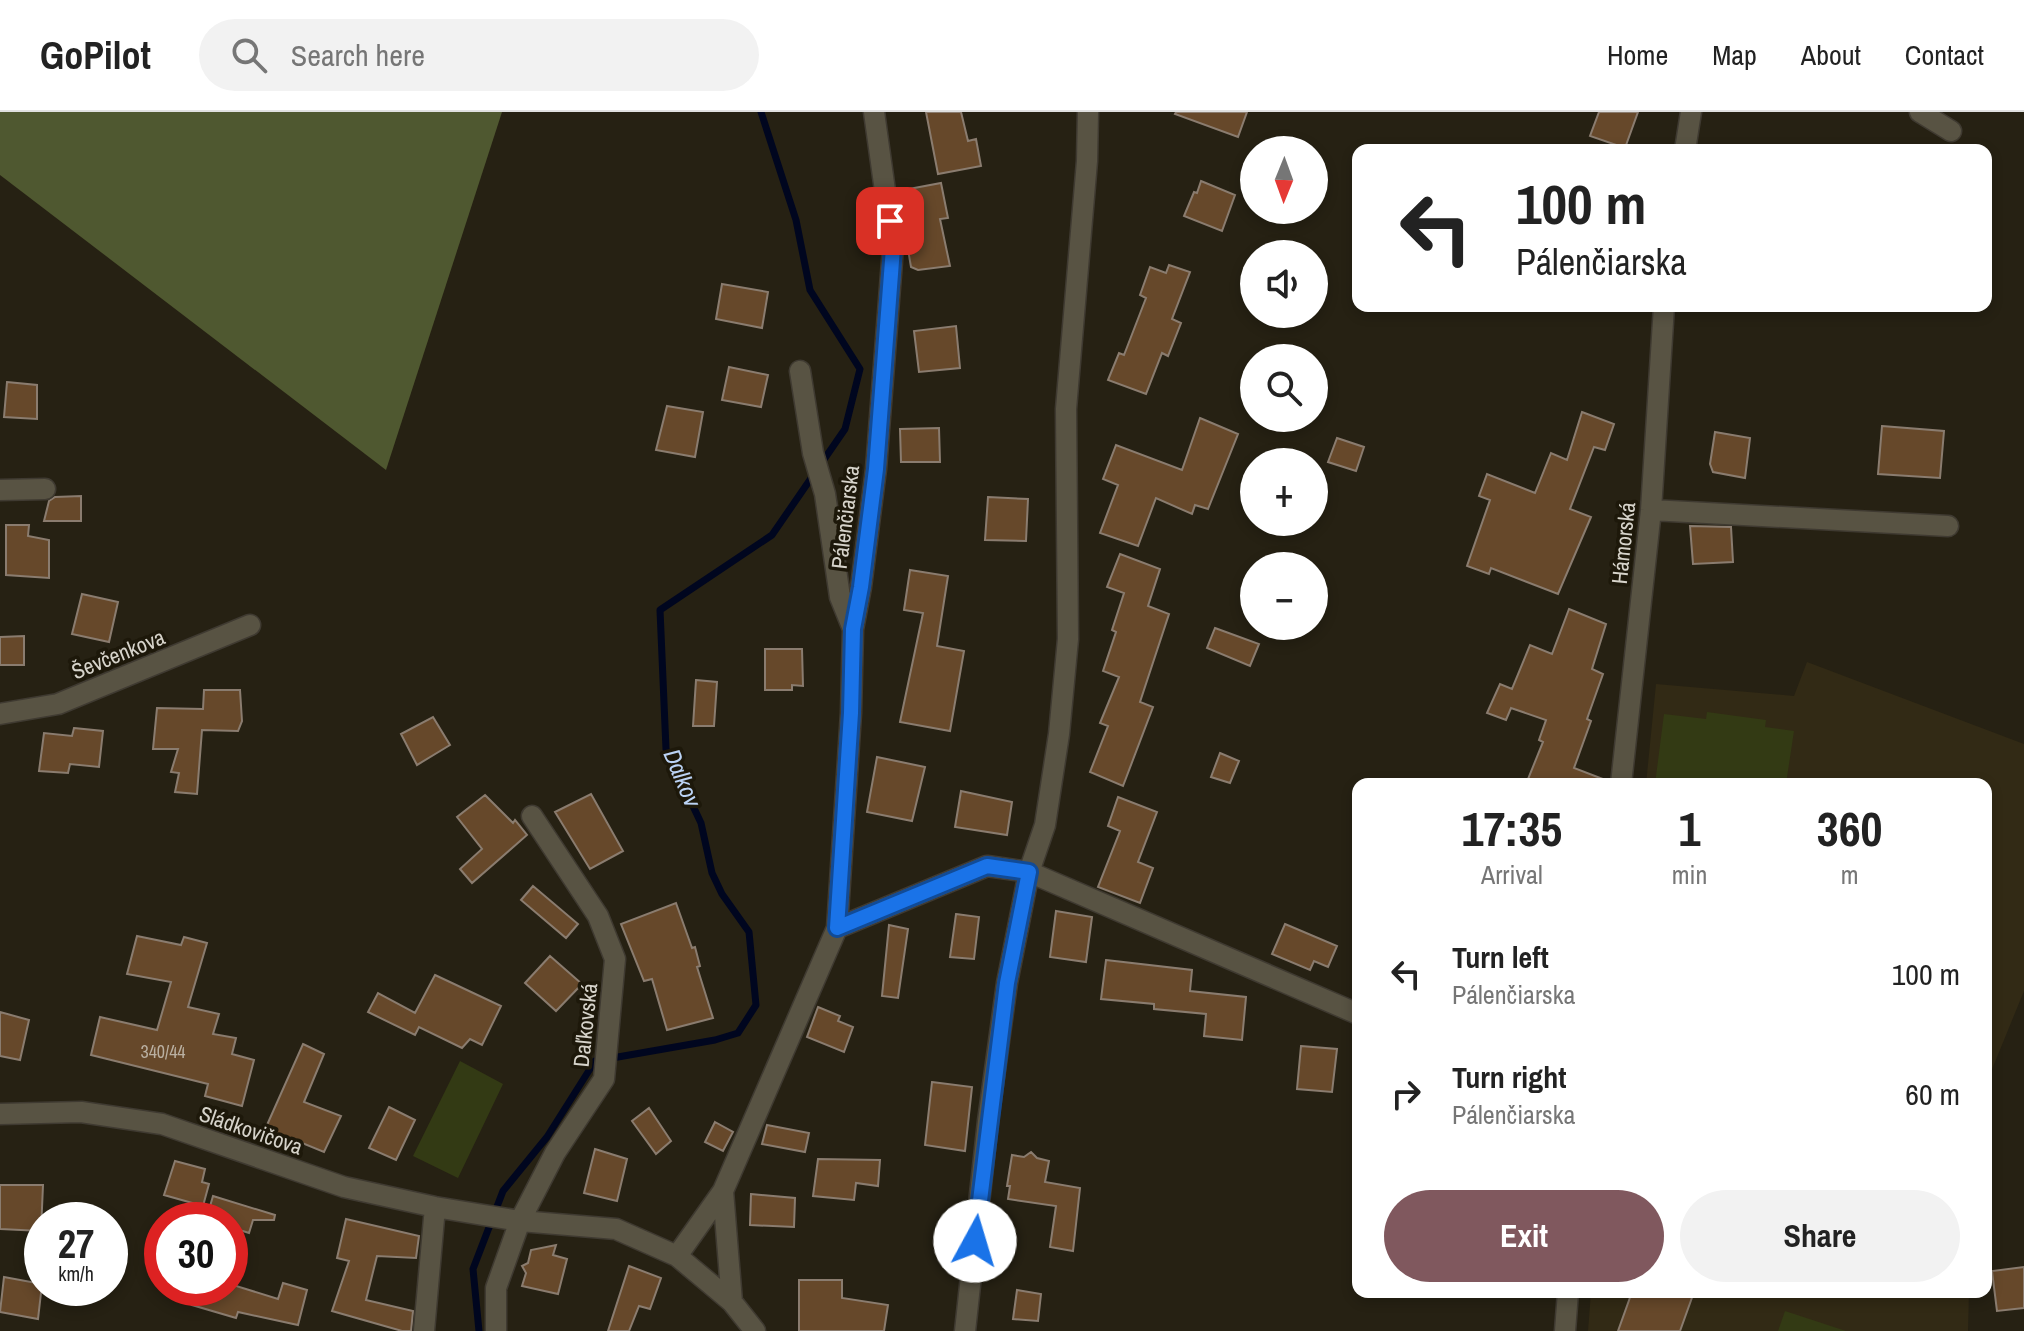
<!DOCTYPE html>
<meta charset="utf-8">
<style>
:root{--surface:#fff;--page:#f2f2f2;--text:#222;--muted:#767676;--line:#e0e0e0;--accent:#80585e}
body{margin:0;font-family:"Archivo Narrow",sans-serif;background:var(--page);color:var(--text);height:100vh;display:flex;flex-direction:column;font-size:30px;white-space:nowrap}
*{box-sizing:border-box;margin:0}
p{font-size:26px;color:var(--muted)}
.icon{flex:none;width:44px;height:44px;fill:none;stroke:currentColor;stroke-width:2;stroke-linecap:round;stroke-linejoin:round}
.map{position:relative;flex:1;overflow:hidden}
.panel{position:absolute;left:1352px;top:666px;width:640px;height:520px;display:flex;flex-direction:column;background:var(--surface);border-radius:16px;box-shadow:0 4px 12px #0003}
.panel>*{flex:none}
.top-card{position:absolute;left:1352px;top:32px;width:640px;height:168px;border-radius:16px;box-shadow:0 4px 12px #0003;background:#fff;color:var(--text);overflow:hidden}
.needle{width:52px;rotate:181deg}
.fabs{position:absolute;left:1240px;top:24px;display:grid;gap:16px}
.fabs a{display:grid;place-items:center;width:88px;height:88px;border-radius:50%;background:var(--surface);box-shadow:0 4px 12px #0003;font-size:40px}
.speed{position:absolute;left:24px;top:1090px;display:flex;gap:16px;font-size:40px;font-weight:700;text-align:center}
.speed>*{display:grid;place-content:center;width:104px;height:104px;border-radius:50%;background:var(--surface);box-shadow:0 4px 12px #0003;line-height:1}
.speed small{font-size:20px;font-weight:400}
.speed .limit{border:12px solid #d22;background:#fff;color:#111}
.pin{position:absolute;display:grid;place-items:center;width:68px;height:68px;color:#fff;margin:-34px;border-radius:16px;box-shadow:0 4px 12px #0006}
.me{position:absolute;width:88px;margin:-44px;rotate:6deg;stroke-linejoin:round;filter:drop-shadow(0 0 6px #0008)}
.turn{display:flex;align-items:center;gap:28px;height:168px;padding:0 32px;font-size:36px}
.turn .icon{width:104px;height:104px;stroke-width:2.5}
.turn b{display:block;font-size:56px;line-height:68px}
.eta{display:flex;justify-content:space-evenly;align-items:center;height:136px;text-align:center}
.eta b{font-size:48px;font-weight:800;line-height:56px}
.cta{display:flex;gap:16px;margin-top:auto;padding:16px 32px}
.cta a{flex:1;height:92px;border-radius:48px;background:var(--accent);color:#fff;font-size:32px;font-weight:800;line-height:92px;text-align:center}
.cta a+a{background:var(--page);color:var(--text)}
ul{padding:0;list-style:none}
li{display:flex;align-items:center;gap:24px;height:120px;padding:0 32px}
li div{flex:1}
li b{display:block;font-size:30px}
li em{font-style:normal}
header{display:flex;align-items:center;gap:48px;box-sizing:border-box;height:112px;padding:0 40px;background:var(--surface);border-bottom:2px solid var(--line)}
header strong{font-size:38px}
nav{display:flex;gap:44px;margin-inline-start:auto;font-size:28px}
.search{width:560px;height:72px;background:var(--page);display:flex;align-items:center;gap:20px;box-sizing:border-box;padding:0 28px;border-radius:44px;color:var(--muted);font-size:30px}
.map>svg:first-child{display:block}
.built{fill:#322a15}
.green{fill:#333a14}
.forest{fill:#4f5830}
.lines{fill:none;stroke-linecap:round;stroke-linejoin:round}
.stream{stroke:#00061f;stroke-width:7}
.building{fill:#66482a;stroke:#8a7c6f;stroke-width:2}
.street-casing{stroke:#3f3a31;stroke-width:23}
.street{stroke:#585343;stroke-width:20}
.route-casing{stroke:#114b97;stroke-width:20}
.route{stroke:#1a73e8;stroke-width:14}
.labels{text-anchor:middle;stroke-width:7;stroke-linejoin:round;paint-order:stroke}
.number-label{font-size:18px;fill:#bab0a2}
.street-label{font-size:22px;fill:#d6d3ca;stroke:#1d180a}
.water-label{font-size:24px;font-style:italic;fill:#bbd3f5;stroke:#1d180a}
</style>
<header>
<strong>GoPilot</strong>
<div class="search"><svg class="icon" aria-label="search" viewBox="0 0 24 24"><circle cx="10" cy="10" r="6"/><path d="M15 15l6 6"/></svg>Search here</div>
<nav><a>Home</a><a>Map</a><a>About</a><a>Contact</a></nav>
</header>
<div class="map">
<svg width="2024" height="1219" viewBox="0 0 2024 1219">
<rect width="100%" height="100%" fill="#262113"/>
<path class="built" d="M 1807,550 L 2024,632 L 2024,879 L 1986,972 L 1986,672 L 1646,672 L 1656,572 L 1794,584 Z
M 1591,1180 L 1969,1180 L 1968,1219 L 1588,1219 Z"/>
<path class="green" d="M 1707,600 L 1766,608 L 1765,615 L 1794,619 L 1786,672 L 1655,672 L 1664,602 L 1706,607 Z
M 460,949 L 503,972 L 458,1066 L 413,1044 Z
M 1785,1199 L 1846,1219 L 1778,1219 Z"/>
<path class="forest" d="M 0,0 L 502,0 L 386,358 L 0,63 Z"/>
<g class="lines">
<path class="stream" d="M 479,1219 L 473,1157 L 503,1079 L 547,1025 L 595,949 L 715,928 L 738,921 L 756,893 L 749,820 L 722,782 L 712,761 L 701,711 L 666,637 L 660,498 L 772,423 L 845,317 L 860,257 L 810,178 L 796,108 L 761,0"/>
</g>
<path class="building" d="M 926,0 L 961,0 L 968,29 L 976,27 L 981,54 L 938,62 Z
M 1176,0 L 1247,0 L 1238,25 L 1175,2 Z
M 1599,0 L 1638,0 L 1625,36 L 1590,24 Z
M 1201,69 L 1235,83 L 1222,119 L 1184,104 L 1194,80 L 1197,81 Z
M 941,71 L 948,106 L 940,107 L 950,154 L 918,158 L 911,155 L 898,79 Z
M 1169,153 L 1190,160 L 1172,207 L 1181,211 L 1168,244 L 1162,241 L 1146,282 L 1108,268 L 1119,241 L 1124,243 L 1146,186 L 1140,183 L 1150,155 L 1166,161 Z
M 722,172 L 768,180 L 762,216 L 716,207 Z
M 956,214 L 960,256 L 919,260 L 914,219 Z
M 729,255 L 768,263 L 761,295 L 722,288 Z
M 7,270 L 37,273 L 37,307 L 4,305 Z
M 667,294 L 703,300 L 695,345 L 656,338 Z
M 1582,300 L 1614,312 L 1605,338 L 1594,335 L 1570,397 L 1591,405 L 1558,482 L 1491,456 L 1489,462 L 1467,454 L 1490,388 L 1479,384 L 1487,362 L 1535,381 L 1551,341 L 1567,348 Z
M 1200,306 L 1238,322 L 1208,397 L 1195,393 L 1192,402 L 1156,386 L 1138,434 L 1100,421 L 1118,373 L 1103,367 L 1116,333 L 1182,358 Z
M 1882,314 L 1944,319 L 1940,366 L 1878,362 Z
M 939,316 L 940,350 L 901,350 L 900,317 Z
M 1715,320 L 1750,326 L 1745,366 L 1713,360 L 1710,352 Z
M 1337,326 L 1364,335 L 1356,359 L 1328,350 Z
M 81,384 L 81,409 L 44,409 L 49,389 L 55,385 Z
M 988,385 L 1028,387 L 1026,429 L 985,428 Z
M 6,413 L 29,413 L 28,424 L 49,428 L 49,466 L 6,463 Z
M 1690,414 L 1731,415 L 1733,450 L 1693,452 Z
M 1120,442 L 1160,457 L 1148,494 L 1169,502 L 1140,590 L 1153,595 L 1123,674 L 1090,660 L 1108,614 L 1100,611 L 1119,565 L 1103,559 L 1116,520 L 1112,518 L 1124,481 L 1107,475 Z
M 910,458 L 948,464 L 937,534 L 964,539 L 950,619 L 900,610 L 923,501 L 904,498 Z
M 82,482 L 118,490 L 109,530 L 72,522 Z
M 1569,497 L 1606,512 L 1592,557 L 1603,562 L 1587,607 L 1591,609 L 1574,656 L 1608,669 L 1608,672 L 1526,672 L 1543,630 L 1539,628 L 1546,608 L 1511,596 L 1506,608 L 1487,601 L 1500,572 L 1512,577 L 1530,533 L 1552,542 Z
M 1215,516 L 1259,532 L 1250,554 L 1207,536 Z
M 24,524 L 24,553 L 0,553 L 0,525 Z
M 765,537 L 802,537 L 803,574 L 792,573 L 792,578 L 765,578 Z
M 696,568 L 717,570 L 714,614 L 693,614 Z
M 204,578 L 240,578 L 242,609 L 238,619 L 202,618 L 197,682 L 175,680 L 179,661 L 171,660 L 178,637 L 153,637 L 157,596 L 203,597 Z
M 433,605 L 450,633 L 417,653 L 401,622 Z
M 74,616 L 103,619 L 99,655 L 70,652 L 68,661 L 39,659 L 44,621 L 72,624 Z
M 1220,641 L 1239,649 L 1230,671 L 1211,665 Z
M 877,645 L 925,655 L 912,709 L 867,700 Z
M 961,679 L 1012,690 L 1007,723 L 955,715 Z
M 591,682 L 623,739 L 590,757 L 555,700 Z
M 485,683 L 513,711 L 515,708 L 527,723 L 472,771 L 460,757 L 482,737 L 457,705 Z
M 1118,685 L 1157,700 L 1138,750 L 1153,756 L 1140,791 L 1098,775 L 1120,719 L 1108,714 Z
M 533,774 L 578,812 L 566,826 L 521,788 Z
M 676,791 L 692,836 L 695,835 L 700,854 L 697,855 L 713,906 L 667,918 L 652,867 L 644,869 L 621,812 Z
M 1056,799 L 1092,805 L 1086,850 L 1050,845 Z
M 956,802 L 979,805 L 974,847 L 950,845 Z
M 1285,812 L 1337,834 L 1328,855 L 1314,849 L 1310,858 L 1272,842 Z
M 889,813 L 908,817 L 898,886 L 882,884 Z
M 137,824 L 181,833 L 184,825 L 207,831 L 188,895 L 219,902 L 213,922 L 236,926 L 232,942 L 254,948 L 242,994 L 205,984 L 208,972 L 91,943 L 100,905 L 157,918 L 171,870 L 127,862 Z
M 550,844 L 582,872 L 556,899 L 525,871 Z
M 1106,848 L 1192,858 L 1190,879 L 1246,885 L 1242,928 L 1204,924 L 1206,902 L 1154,897 L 1154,892 L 1101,887 Z
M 435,863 L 501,894 L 482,933 L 470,927 L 462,936 L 419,915 L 415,923 L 368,900 L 378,881 L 415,901 Z
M 818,895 L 840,904 L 838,909 L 853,915 L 844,940 L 807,925 Z
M 0,900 L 29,908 L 20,948 L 0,944 Z
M 303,932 L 324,942 L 304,990 L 341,1004 L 324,1040 L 290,1026 L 288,1030 L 263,1022 Z
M 1301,934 L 1337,937 L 1332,980 L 1297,977 Z
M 932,970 L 972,975 L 965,1039 L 925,1033 Z
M 389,995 L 415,1008 L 396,1048 L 369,1036 Z
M 649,996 L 671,1029 L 656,1042 L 632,1009 Z
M 715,1010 L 733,1020 L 723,1039 L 705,1030 Z
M 767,1013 L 809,1021 L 805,1040 L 762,1032 Z
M 595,1037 L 627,1047 L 617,1089 L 584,1081 Z
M 1031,1040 L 1037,1046 L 1049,1049 L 1045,1070 L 1080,1076 L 1073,1139 L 1050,1135 L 1056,1094 L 1008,1087 L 1010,1074 L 1007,1074 L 1012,1043 L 1024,1045 Z
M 818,1047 L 880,1048 L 878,1074 L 856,1071 L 854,1088 L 813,1084 Z
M 175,1049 L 205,1057 L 202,1070 L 209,1072 L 203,1094 L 164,1083 Z
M 0,1073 L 43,1073 L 41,1119 L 0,1117 Z
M 751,1082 L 795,1086 L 794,1115 L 750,1113 Z
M 213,1084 L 275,1103 L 274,1108 L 253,1108 L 249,1121 L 230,1115 L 230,1108 L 206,1108 Z
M 346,1107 L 419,1124 L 416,1146 L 377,1144 L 366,1188 L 413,1199 L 411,1219 L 402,1219 L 332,1199 L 349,1149 L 337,1146 Z
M 556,1133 L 553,1143 L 567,1147 L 558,1182 L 522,1174 L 526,1161 L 522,1154 L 528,1151 L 531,1138 Z
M 629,1154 L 661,1166 L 650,1197 L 639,1194 L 629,1219 L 608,1219 Z
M 2024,1155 L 2024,1196 L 1997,1199 L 1992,1159 Z
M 4,1165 L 42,1172 L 38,1207 L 0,1200 Z
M 799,1168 L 842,1168 L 842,1186 L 888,1193 L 884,1219 L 799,1219 Z
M 283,1171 L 307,1178 L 298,1213 L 238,1200 L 236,1206 L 192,1193 L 200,1176 L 230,1176 L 230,1172 L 278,1187 Z
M 1017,1178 L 1041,1182 L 1038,1209 L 1013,1207 Z
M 1632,1180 L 1694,1180 L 1680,1219 L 1618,1219 Z"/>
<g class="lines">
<g class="street-casing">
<path id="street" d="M 1920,0 L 1951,19
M 1685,38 L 1691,0
M 800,259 L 813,341 L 825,382 L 840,485 L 853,517
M 0,378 L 45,377
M 1651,398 L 1948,414
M 0,602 L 58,592 L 250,513
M 1621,672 L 1651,398 L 1664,194
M 837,816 L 851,601 L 853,517 L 861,475 L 876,357 L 893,136 L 874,0
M 0,1002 L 81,1000 L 162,1012 L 344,1075 L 435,1095 L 520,1109 L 616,1117 L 677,1144 L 732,1190 L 755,1219
M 677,1144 L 723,1079
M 732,1190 L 723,1079 L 837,816 L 987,754 L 1029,760 L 1358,902
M 424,1219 L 435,1095
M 496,1219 L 496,1176 L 520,1109 L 555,1041 L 604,967 L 615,847 L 598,804 L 532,704
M 965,1219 L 988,1009 L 1007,871 L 1029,760 L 1045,713 L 1059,622 L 1068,527 L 1066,297 L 1087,49 L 1088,0
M 1565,1219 L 1568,1180"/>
</g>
<use href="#street" class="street"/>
</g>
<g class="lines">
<g class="route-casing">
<path id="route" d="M 890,109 L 893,136 L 876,357 L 861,475 L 853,517 L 851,601 L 837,816 L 987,754 L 1029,760 L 1007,871 L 975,1129"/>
</g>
<use href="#route" class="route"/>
</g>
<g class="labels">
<g class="number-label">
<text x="163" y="946">340/44</text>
</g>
<g class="street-label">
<text transform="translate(845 405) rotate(-83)" y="8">Pálenčiarska</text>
<text transform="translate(1623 431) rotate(-84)" y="8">Hámorská</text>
<text transform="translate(118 542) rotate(-22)" y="8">Ševčenkova</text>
<text transform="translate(585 913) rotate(-84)" y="8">Daľkovská</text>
<text transform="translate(251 1018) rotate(19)" y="8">Sládkovičova</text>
</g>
<g class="water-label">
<text transform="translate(682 666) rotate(67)" y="8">Dalkov</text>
</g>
</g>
</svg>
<div class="fabs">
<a><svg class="needle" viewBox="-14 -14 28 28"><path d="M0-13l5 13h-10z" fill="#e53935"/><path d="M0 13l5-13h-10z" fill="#767676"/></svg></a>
<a><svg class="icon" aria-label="sound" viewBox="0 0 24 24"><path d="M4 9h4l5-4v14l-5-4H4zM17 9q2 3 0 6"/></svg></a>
<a><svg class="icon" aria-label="search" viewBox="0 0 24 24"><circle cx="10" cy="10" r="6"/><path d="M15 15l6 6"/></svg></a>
<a>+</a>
<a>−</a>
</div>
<div class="speed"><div>27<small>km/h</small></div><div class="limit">30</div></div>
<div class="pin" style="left:890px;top:109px;background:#d93025"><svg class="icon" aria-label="arrive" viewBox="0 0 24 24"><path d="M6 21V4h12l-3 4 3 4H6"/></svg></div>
<svg class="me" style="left:975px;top:1129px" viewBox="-20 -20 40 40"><circle r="19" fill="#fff"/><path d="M0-13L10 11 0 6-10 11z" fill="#1a73e8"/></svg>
<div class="top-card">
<div class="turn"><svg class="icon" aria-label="left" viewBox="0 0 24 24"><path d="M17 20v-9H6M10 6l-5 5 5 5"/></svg><div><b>100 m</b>Pálenčiarska</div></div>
</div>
<section class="panel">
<div class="eta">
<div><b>17:35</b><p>Arrival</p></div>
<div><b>1</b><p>min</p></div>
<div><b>360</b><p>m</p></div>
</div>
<ul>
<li><svg class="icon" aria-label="left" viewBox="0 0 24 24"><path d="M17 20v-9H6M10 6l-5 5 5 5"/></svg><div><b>Turn left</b><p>Pálenčiarska</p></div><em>100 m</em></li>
<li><svg class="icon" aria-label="right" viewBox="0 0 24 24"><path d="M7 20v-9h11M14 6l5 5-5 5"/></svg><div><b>Turn right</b><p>Pálenčiarska</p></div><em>60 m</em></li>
</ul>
<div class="cta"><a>Exit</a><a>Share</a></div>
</section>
</div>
